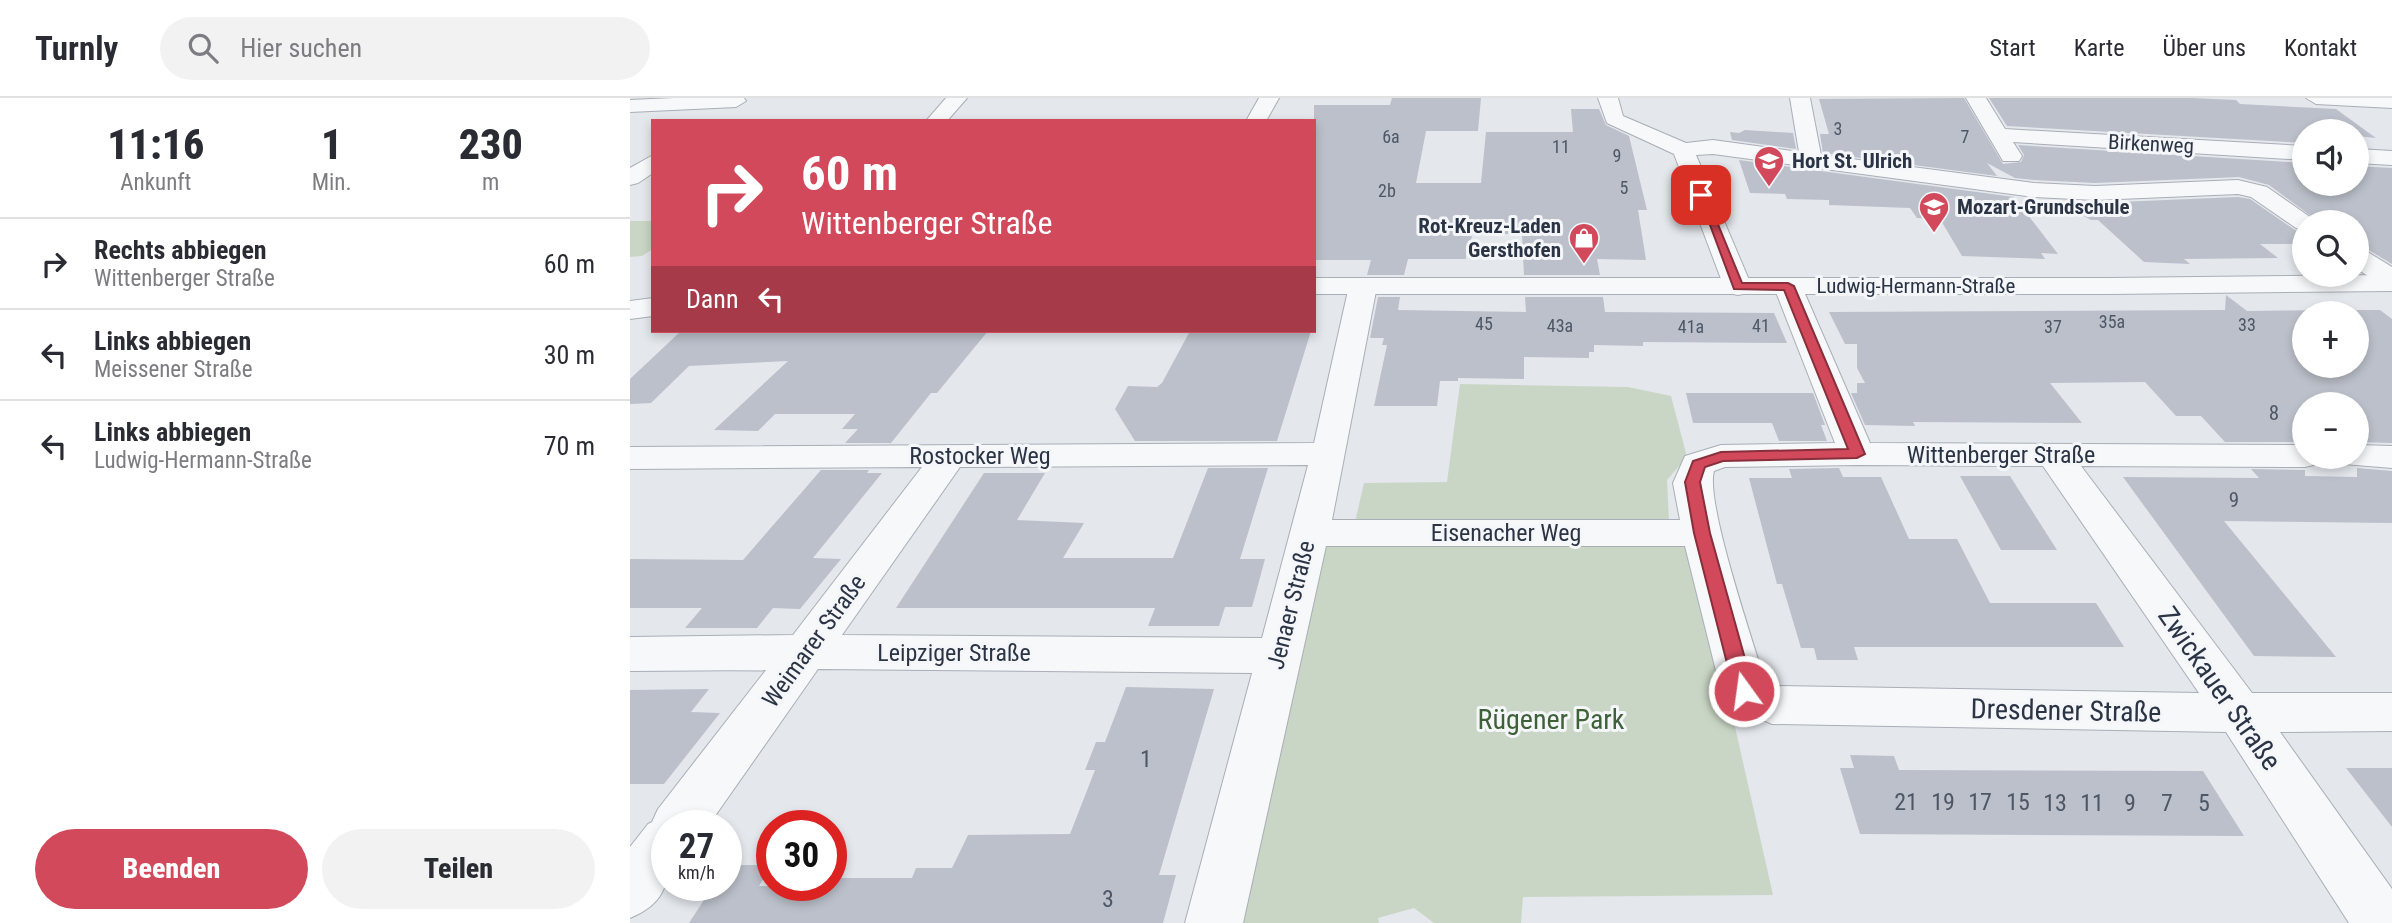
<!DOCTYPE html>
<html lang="de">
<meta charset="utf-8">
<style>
:root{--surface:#fff;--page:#f2f2f3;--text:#2b2b33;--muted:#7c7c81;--line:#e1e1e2;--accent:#d1495b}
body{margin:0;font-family:"Roboto Condensed",sans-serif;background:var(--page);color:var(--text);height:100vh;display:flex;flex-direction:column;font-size:26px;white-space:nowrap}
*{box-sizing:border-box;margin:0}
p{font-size:23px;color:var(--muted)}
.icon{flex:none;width:38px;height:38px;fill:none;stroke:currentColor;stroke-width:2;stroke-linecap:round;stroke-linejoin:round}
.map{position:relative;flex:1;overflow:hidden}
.details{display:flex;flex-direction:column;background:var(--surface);width:630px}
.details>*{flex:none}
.top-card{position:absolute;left:21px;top:21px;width:665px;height:214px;border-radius:0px;box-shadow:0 4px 10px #0003;background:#d1495b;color:#fff;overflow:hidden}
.fabs{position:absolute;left:1662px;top:21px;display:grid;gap:14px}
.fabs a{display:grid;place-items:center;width:77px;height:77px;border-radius:50%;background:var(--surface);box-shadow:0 4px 10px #0003;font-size:35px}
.speed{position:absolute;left:21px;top:712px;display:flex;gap:14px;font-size:35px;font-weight:700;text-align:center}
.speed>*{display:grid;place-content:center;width:91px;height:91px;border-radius:50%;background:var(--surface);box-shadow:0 4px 10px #0003;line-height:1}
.speed small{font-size:18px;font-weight:400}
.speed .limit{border:10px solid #d22;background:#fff;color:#111}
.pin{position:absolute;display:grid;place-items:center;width:60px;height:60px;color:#fff;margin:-30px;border-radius:14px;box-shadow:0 4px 10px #0006}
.me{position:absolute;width:77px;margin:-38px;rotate:346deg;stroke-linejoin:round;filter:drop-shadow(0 0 5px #0008)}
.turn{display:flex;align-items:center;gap:24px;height:147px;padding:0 35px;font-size:32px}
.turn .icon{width:91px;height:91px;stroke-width:2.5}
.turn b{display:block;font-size:49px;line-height:60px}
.then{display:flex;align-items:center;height:66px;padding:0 35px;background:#0003;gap:14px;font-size:26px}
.eta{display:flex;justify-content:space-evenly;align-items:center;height:119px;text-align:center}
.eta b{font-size:42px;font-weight:800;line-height:49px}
.cta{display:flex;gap:14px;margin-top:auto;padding:14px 35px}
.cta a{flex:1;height:80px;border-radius:42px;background:var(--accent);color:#fff;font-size:28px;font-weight:800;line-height:80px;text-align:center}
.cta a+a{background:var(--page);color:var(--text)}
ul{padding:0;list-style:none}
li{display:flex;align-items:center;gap:21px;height:91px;padding:0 35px;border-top:2px solid var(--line)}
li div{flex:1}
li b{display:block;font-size:26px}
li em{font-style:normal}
header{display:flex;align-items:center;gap:42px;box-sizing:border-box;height:98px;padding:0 35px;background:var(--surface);border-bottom:2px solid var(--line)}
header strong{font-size:33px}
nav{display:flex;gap:38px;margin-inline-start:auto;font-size:24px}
.search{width:490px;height:63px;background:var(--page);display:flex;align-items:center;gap:18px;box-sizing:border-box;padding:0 24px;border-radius:38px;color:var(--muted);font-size:26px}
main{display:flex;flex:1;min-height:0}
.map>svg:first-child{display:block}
.green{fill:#c9d6c5}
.building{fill:#bbc0ca}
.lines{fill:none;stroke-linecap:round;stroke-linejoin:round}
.minor-casing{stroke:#a9aeb7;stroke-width:2}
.tertiary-casing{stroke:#a9aeb7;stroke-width:2}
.minor{fill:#f7f8fa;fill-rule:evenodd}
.tertiary{fill:#f7f8fa;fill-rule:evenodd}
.route{fill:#d1495b;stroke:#882f3b;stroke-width:2}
.labels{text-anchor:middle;stroke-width:6;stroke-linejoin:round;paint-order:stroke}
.far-number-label{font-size:18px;fill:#4f5766}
.far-street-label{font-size:21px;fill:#2b3445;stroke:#f4f6f9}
.far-poi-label{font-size:21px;font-weight:bold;fill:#2b3445;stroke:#f4f6f9;text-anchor:start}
.number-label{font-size:21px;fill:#4f5766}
.street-label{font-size:24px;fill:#2b3445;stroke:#f4f6f9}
.near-number-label{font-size:24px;fill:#4f5766}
.near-street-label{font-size:28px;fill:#2b3445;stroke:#f4f6f9}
.near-park-label{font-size:28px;fill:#3f6138;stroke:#f4f6f9}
</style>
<header>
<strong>Turnly</strong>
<div class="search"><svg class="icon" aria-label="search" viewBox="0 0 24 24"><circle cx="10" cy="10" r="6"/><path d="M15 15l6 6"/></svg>Hier suchen</div>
<nav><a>Start</a><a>Karte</a><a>Über uns</a><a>Kontakt</a></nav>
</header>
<main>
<section class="details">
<div class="eta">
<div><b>11:16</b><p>Ankunft</p></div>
<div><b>1</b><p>Min.</p></div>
<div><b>230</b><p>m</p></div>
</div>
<ul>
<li><svg class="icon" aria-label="right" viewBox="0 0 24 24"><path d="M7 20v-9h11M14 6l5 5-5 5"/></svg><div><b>Rechts abbiegen</b><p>Wittenberger Straße</p></div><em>60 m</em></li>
<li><svg class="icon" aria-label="left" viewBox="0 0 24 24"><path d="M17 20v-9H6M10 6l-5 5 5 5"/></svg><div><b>Links abbiegen</b><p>Meissener Straße</p></div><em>30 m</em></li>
<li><svg class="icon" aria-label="left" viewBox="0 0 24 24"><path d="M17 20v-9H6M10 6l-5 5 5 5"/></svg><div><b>Links abbiegen</b><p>Ludwig-Hermann-Straße</p></div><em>70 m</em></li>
</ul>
<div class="cta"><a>Beenden</a><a>Teilen</a></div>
</section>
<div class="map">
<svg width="1762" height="825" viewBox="0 0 1762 825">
<rect width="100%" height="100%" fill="#e4e7ec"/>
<path class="green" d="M 0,123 L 23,123 L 23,151 L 12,158 L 0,159 Z
M 830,286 L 998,289 L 1041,298 L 1057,359 L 1037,382 L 1039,423 L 725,424 L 734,385 L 817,384 Z
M 1063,443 L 1143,797 L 893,799 L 891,825 L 804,825 L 784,810 L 748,820 L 749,825 L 613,825 L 695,444 Z"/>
<path class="building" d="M 762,0 L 851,0 L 848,33 L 796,33 L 786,85 L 851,85 L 856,34 L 943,34 L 941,11 L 969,11 L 976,27 L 999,38 L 1017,112 L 1008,112 L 1016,162 L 967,161 L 970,177 L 894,177 L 892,136 L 842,136 L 840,155 L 836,154 L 836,161 L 778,161 L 774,177 L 737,177 L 741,162 L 684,162 L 684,7 L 760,7 Z
M 1334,0 L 1373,66 L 1391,64 L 1394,57 L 1388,47 L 1675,65 L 1675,86 L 1727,86 L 1727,68 L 1762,70 L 1762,166 L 1727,145 L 1727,124 L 1689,124 L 1639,87 L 1609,79 L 1465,85 L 1404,82 L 1385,80 L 1357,65 L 1367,78 L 1193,55 L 1190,36 L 1199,36 L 1189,1 Z
M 1359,0 L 1561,0 L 1606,2 L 1610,6 L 1706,11 L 1746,40 L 1727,38 L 1727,33 L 1675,33 L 1675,45 L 1377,28 Z
M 1115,32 L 1163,35 L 1166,51 L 1102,42 L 1100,34 L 1109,35 Z
M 1109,62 L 1384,99 L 1428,156 L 1411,155 L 1415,161 L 1332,158 L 1310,121 L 1287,120 L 1280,110 L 1199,107 L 1199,102 L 1157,101 L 1155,96 L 1120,95 Z
M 1608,99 L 1620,101 L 1665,132 L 1675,134 L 1675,146 L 1630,146 L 1648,160 L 1554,161 L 1560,166 L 1514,164 L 1468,122 L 1461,122 L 1427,103 L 1465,105 Z
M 1596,197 L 1617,213 L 1711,212 L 1715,215 L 1675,215 L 1675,268 L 1727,268 L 1727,212 L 1750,212 L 1762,221 L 1762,345 L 1727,344 L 1727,306 L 1675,306 L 1675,344 L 1595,344 L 1571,318 L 1546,318 L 1515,284 L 1420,285 L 1452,325 L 1283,324 L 1285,328 L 1235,327 L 1221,295 L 1227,295 L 1227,285 L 1235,285 L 1227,270 L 1227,246 L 1215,246 L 1199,214 L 1595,212 Z
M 748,199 L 770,199 L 768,212 L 896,214 L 895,199 L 973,199 L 975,214 L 1144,215 L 1157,245 L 1013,244 L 1013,248 L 964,247 L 964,254 L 959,254 L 959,260 L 894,259 L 894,281 L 828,280 L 828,283 L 810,283 L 807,308 L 744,308 L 757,247 L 752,247 L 754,240 L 740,240 Z
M 51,233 L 358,233 L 307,295 L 301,295 L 261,345 L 215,345 L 228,331 L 212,331 L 225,316 L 145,316 L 128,333 L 84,332 L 158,263 L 59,268 L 21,305 L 0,306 L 0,281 Z
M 560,233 L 681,233 L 647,343 L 505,343 L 485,311 L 498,288 L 527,289 L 532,285 Z
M 1056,295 L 1183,295 L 1195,327 L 1191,327 L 1197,343 L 1149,343 L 1142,325 L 1063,325 Z
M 578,370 L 638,370 L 610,461 L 635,461 L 622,509 L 595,509 L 589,528 L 518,528 L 525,510 L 266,510 L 354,375 L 415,375 L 387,422 L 454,425 L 433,460 L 543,460 Z
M 1209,370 L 1213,379 L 1251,379 L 1279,441 L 1327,441 L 1360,505 L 1466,505 L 1494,549 L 1224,549 L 1228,562 L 1187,562 L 1184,550 L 1171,550 L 1152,486 L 1147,486 L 1119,380 L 1162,380 L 1159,371 Z
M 1727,370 L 1762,373 L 1762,425 L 1594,423 L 1706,559 L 1624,558 L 1493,379 L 1629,380 L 1621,371 L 1675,372 L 1675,378 L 1727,379 Z
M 191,372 L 239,372 L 237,375 L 252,375 L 183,460 L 211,461 L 170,511 L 143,510 L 127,530 L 55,530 L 72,510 L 0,510 L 0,461 L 113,462 Z
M 1330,378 L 1380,378 L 1427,452 L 1371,452 Z
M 496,589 L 584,591 L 529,777 L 546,777 L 533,825 L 59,825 L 83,788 L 96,788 L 96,778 L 103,767 L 142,767 L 129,788 L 201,788 L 201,780 L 282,780 L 286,770 L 322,770 L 338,737 L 440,736 L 465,672 L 455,672 L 466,644 L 475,644 Z
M 79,591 L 61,614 L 90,615 L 34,686 L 0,686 L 0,592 Z
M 1220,657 L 1264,658 L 1269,672 L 1573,673 L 1614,738 L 1230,736 L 1210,670 L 1224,670 Z
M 1716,670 L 1762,670 L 1762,729 Z"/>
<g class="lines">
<g class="minor-casing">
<path id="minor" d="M 44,0 L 114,0 L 116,3 L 106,9 L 0,14 L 0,2 Z
M 316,0 L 337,0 L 317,23 L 296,23 Z
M 629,0 L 649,0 L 636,23 L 616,23 Z
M 968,0 L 988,0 L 993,18 L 1056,45 L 1083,42 L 1169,54 L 1160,0 L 1180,0 L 1191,57 L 1404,85 L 1465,88 L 1608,82 L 1637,89 L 1687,124 L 1675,124 L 1675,132 L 1666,130 L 1621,99 L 1608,96 L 1465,102 L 1404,99 L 1083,56 L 1066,57 L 1122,189 L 1118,195 L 1108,197 L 1098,195 L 1094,189 L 1044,56 L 977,25 Z
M 1336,0 L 1356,0 L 1375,31 L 1675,48 L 1675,62 L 1383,44 L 1392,58 L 1389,63 L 1373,63 Z
M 1676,0 L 1762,0 L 1762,10 L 1686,6 Z
M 1727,51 L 1762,53 L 1762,67 L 1727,65 Z
M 23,57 L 23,75 L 8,85 L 0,87 L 0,70 Z
M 1727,151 L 1736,153 L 1762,169 L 1762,189 L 1752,187 L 1727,171 Z
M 733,180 L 743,182 L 747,188 L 702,422 L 1050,422 L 1043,385 L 1055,358 L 1091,347 L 1205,345 L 1144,189 L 1148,183 L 1158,181 L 1168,183 L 1172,189 L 1240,345 L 1675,347 L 1675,359 L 1692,359 L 1688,366 L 1675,369 L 1451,368 L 1622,595 L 1762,595 L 1762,633 L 1650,634 L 1762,791 L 1762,825 L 1719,825 L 1596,634 L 1142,626 L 1097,606 L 1091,593 L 1055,448 L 696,448 L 613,825 L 555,825 L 622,575 L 188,571 L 78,728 L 37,728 C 37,771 47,801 0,820 L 0,749 L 18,726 L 22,724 L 28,711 L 136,572 L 0,573 L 0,539 L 163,537 L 292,369 L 0,371 L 0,349 L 684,345 L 719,188 L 723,182 ZM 678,367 L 632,540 L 212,537 L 330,369 ZM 1227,367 L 1413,368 L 1569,595 L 1147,588 L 1134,581 C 1123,542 1075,404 1084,373 L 1095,369 Z
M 1727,347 L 1762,348 L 1762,370 L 1714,366 L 1710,359 L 1727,359 Z"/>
</g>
<g class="tertiary-casing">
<path id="tertiary" d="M 1762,177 L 1762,193 L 1478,196 L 684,196 L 684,180 L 1478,180 Z
M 23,200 L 23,218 L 0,221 L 0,203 Z"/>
</g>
<use href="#minor" class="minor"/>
<use href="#tertiary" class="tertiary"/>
</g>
<path class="route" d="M 1068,95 L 1076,97 L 1112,185 L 1158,185 L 1164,188 L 1235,356 L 1227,360 L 1093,363 L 1075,369 L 1070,384 L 1080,435 L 1124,593 L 1121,599 L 1114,601 L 1107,599 L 1104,593 L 1064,435 L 1055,384 L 1063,363 L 1091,354 L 1218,351 L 1154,192 L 1104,191 Z"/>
<defs>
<g id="school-pin" transform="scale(1.575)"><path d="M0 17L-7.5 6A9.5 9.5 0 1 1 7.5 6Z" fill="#d1495b" stroke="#f4f6f9"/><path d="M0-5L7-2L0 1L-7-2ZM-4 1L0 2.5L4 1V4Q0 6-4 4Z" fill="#fff"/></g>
<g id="shop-pin" transform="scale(1.575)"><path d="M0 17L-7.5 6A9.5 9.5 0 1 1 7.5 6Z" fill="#d1495b" stroke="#f4f6f9"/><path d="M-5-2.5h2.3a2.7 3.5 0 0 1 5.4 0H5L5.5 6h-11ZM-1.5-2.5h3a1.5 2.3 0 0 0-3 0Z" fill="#fff"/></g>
</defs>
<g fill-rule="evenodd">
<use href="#school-pin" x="1139" y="63"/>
<use href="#school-pin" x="1304" y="109"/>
<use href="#shop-pin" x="954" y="140"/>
</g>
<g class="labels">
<g class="far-number-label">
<text x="1208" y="37">3</text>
<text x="761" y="45">6a</text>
<text x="1335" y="45">7</text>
<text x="931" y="55">11</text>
<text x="987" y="64">9</text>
<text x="994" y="96">5</text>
<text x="757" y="99">2b</text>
<text x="1482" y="230">35a</text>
<text x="854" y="232">45</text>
<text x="1617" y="233">33</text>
<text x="930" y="234">43a</text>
<text x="1131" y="234">41</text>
<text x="1061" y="235">41a</text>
<text x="1423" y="235">37</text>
</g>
<g class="far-street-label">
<text transform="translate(1521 46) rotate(3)" y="7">Birkenweg</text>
<text x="1286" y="195">Ludwig-Hermann-Straße</text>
</g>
<g class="far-poi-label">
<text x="1162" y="70">Hort St. Ulrich</text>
<text x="1327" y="116">Mozart-Grundschule</text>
<text x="931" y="135" text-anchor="end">Rot-Kreuz-Laden<tspan x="931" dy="24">Gersthofen</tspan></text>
</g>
<g class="number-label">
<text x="1644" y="322">8</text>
<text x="1604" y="409">9</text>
</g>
<g class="street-label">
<text x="1371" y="365">Wittenberger Straße</text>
<text x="350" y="366">Rostocker Weg</text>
<text x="876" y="443">Eisenacher Weg</text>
<text transform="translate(661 507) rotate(-76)" y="8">Jenaer Straße</text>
<text transform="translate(184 543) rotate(-54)" y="8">Weimarer Straße</text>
<text x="324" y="563">Leipziger Straße</text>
</g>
<g class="near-number-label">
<text x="516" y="669">1</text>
<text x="1276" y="712">21</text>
<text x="1313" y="712">19</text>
<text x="1350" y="712">17</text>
<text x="1388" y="712">15</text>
<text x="1425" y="713">13</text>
<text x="1462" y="713">11</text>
<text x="1500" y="713">9</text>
<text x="1537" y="713">7</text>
<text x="1574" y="713">5</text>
<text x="478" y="809">3</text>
</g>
<g class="near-street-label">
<text transform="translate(1590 590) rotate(55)" y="10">Zwickauer Straße</text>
<text transform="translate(1436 612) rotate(1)" y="10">Dresdener Straße</text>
</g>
<g class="near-park-label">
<text x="921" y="631">Rügener Park</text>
</g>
</g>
</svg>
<div class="fabs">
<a><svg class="icon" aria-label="sound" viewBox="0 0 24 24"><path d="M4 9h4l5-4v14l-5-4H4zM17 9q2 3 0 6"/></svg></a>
<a><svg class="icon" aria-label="search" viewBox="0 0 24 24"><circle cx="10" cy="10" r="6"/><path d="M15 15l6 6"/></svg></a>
<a>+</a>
<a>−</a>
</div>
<div class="speed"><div>27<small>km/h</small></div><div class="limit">30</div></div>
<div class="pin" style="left:1071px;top:97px;background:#d93025"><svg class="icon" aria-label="arrive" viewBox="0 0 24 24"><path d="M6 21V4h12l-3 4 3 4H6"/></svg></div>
<svg class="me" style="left:1114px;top:593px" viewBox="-20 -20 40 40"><circle r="17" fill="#d1495b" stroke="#fff" stroke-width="3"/><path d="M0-11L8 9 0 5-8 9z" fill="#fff"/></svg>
<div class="top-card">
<div class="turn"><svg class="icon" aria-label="right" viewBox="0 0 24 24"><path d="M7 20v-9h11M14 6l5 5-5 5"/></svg><div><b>60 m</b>Wittenberger Straße</div></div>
<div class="then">Dann<svg class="icon" aria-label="left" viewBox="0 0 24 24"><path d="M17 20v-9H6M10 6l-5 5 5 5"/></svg></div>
</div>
</div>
</main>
